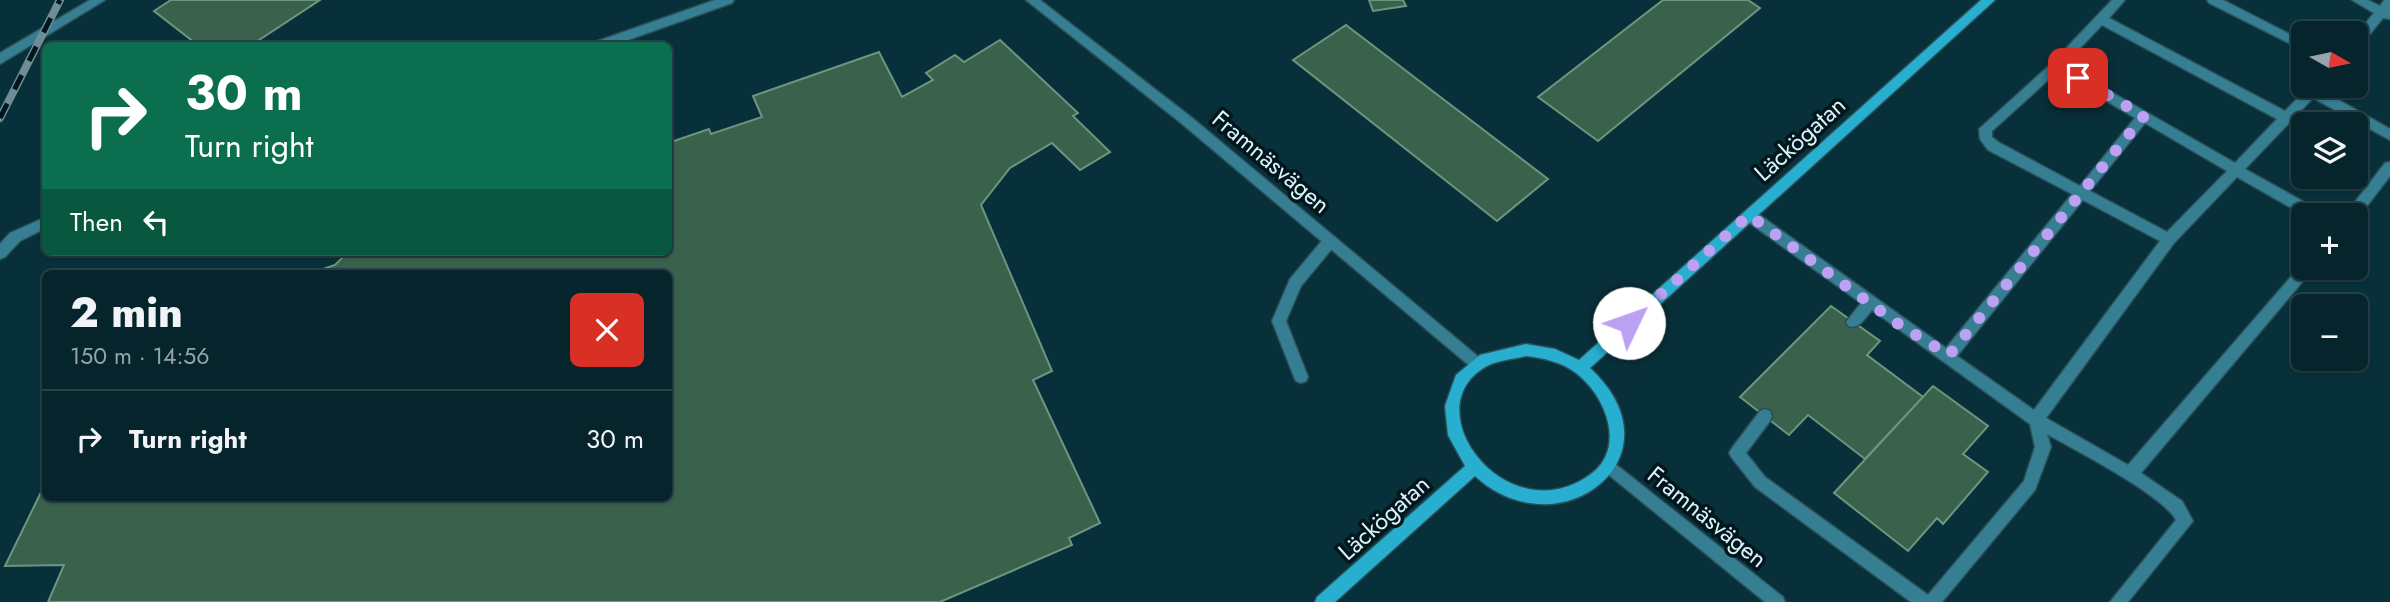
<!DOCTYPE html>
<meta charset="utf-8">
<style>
:root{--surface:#06242c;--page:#143038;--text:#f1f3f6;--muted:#98a4a9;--line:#274148}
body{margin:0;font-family:Jost,sans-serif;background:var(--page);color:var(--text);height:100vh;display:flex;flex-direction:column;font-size:26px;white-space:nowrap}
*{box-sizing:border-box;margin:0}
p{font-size:23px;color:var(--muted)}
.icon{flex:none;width:38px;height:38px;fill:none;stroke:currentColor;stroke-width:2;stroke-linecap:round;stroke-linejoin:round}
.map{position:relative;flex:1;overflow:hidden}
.drawer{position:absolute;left:42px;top:270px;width:630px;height:231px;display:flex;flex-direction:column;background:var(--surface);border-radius:10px;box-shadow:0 2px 5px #0004,0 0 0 2px var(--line)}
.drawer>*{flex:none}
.guide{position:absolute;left:42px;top:42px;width:630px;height:214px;border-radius:10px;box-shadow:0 2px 5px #0004,0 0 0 2px var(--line);background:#0b6e4f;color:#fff;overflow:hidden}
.needle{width:46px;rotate:99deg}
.tools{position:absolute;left:2291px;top:21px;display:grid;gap:14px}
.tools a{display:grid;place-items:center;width:77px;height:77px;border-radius:10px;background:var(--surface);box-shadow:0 2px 5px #0004,0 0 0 2px var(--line);font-size:35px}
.pin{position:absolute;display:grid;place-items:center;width:60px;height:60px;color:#fff;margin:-30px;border-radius:14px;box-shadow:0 4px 10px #0006}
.me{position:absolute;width:77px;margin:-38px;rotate:48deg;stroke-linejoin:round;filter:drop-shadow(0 0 5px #0008)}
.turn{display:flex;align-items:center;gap:24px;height:147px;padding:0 28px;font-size:32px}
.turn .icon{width:91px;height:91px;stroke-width:2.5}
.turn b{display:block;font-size:49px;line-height:60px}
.then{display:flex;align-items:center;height:66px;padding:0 28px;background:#0003;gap:14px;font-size:26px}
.round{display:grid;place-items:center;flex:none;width:74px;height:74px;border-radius:10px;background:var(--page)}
.overview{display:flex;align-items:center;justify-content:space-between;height:119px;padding:0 28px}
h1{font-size:42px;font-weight:800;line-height:52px}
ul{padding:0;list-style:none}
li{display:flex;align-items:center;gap:21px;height:98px;padding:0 28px;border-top:2px solid var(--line)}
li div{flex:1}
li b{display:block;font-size:26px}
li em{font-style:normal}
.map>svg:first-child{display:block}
.building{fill:#3a614c;stroke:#6d967e;stroke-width:2}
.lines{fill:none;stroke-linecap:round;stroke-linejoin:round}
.lane-casing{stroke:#2a4f59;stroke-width:3}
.street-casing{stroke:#2a4f59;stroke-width:3}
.secondary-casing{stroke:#2a4f59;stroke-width:3}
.lane{fill:#367f92;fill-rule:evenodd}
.street{fill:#367f92;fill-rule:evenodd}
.secondary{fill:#28aece;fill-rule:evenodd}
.rail-casing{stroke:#6d8e97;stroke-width:8}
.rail{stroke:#03161c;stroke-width:5;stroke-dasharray:16;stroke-linecap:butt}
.route{stroke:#bca0f2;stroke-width:12;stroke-dasharray:0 21.6}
.labels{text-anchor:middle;stroke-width:7;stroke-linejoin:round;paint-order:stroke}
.street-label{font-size:24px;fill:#daf4fc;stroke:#03161c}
</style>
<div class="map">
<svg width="2390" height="602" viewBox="0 0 2390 602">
<rect width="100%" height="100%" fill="#08303a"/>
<path class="building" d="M 171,0 L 320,0 L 250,46 L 199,46 L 154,11 Z
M 1369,0 L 1403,0 L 1406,6 L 1373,11 Z
M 1663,0 L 1748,0 L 1760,8 L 1598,141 L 1538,97 Z
M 1346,25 L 1443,99 L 1548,179 L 1497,221 L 1293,60 Z
M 1000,40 L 1078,113 L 1073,116 L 1110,152 L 1080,170 L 1052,143 L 1010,168 L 981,205 L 1052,371 L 1033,380 L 1100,523 L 1069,538 L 1072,545 L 940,602 L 48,602 L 64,565 L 5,566 L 46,482 L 46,497 L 668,497 L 668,273 L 311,273 L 335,265 L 348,252 L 668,252 L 668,143 L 709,129 L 711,134 L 762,117 L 753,96 L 879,52 L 902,97 L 933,80 L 926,73 L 955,55 L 964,62 Z
M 1831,306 L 1880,341 L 1867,355 L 1923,397 L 1865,459 L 1808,415 L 1789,435 L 1740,397 Z
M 1933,386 L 1988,426 L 1963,454 L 1988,472 L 1943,524 L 1937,518 L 1908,551 L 1834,493 Z"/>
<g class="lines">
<g class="lane-casing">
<path id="lane" d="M 715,0 L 734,0 L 732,3 L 611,46 L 590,46 L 592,43 Z
M 2112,0 L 2125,0 L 2109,18 L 2285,111 L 2310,86 L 2323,86 L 2321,90 L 2390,129 L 2390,140 L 2313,98 L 2245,169 L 2320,211 L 2322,215 L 2304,215 L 2237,177 L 2174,243 L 2046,418 L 2128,465 L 2302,264 L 2303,268 L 2314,268 L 2141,473 L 2182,501 L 2193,521 L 2128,602 L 2110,602 L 2176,520 C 2163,495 2075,450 2047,434 L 2051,447 L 2035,490 L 1942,602 L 1911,602 L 1755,487 L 1732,458 L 1729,453 L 1732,448 L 1760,411 L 1765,409 L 1770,411 L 1772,416 L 1770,421 L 1746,453 L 1765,477 L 1928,595 L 2024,481 L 2035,447 L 2030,424 L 1872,310 C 1865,318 1859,330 1848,326 L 1846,322 L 1861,303 L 1744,219 L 1742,215 L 1749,210 L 1754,211 L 1946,348 L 2072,194 L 1988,150 L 1980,139 L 1979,129 L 2052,63 ZM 2102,25 L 2277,119 L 2235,163 L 2064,65 ZM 2057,72 L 2135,118 L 2080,186 L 1998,142 L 1992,137 L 1992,131 ZM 2145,123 L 2227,171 L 2167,232 L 2090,191 ZM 2083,200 L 2160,241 L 2034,410 L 1957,356 Z
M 2207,0 L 2223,0 L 2303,41 L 2303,50 L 2209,3 Z
M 2352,0 L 2368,0 L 2380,6 L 2384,0 L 2390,0 L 2390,19 L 2383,18 L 2360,46 L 2356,47 L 2356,35 L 2374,13 Z
M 2390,162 L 2390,176 L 2357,219 L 2356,215 L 2345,215 L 2385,163 Z
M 46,217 L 46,228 L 20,241 L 5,257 L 0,259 L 0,244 L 10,233 Z
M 1330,235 L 1335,237 L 1337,241 L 1335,245 L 1301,286 L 1286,321 L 1308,377 L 1306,381 L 1301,383 L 1296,381 L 1294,377 L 1272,321 L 1290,279 L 1325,237 Z"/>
</g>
<g class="street-casing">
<path id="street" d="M 90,0 L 105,0 L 0,64 L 0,53 Z
M 1026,0 L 1040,0 L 1191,117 L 1481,359 L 1483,363 L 1481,367 L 1476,369 L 1471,367 L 1181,123 Z
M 1609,459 L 1783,597 L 1785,602 L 1765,602 L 1604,471 L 1601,466 L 1604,461 Z"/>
</g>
<g class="secondary-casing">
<path id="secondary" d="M 1981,0 L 1995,0 L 1590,368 C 1686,457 1558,553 1475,476 L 1335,602 L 1315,602 L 1317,597 L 1465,466 L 1448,435 L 1445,406 L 1456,375 L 1480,355 L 1526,344 L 1555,349 L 1579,360 ZM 1526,356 C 1543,358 1562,362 1576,373 C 1605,395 1627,447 1591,474 C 1507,536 1409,406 1489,365 C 1500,360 1515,359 1526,356 Z"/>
</g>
<use href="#lane" class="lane"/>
<use href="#street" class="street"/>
<use href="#secondary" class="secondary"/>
<g class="rail-casing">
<path id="rail" d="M 0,118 L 60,0"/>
</g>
<use href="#rail" class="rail"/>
</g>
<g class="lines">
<path class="route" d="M 1629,323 L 1749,215 L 1901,326 L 1949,355 L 2144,116 L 2078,78"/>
</g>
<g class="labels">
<g class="street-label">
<text transform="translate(1800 139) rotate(-42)" y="8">Läckögatan</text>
<text transform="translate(1271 162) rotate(40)" y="8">Framnäsvägen</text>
<text transform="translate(1707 517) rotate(39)" y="8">Framnäsvägen</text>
<text transform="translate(1384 518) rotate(-42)" y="8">Läckögatan</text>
</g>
</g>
</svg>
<div class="tools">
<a><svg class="needle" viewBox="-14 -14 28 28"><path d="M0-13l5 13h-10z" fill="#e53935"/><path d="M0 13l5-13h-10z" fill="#98a4a9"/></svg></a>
<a><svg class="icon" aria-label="layers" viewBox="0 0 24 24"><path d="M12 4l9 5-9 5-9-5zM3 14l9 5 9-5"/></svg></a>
<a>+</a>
<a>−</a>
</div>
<div class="pin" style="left:2078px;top:78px;background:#d93025"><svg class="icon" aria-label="arrive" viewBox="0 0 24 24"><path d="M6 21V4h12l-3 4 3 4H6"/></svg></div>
<svg class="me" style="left:1629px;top:323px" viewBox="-20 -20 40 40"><circle r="19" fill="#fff"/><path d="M0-13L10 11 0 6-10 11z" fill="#bca0f2"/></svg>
<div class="guide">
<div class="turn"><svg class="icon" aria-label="right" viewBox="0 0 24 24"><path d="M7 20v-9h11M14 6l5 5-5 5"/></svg><div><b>30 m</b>Turn right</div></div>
<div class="then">Then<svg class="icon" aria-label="left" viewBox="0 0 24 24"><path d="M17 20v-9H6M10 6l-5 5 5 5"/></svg></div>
</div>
<section class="drawer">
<div class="overview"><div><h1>2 min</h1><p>150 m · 14:56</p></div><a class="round" style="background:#d93025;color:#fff"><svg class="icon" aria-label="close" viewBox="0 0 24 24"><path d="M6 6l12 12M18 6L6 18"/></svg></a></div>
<ul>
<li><svg class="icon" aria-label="right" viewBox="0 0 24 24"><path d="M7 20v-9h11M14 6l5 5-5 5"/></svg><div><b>Turn right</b></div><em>30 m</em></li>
</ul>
</section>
</div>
